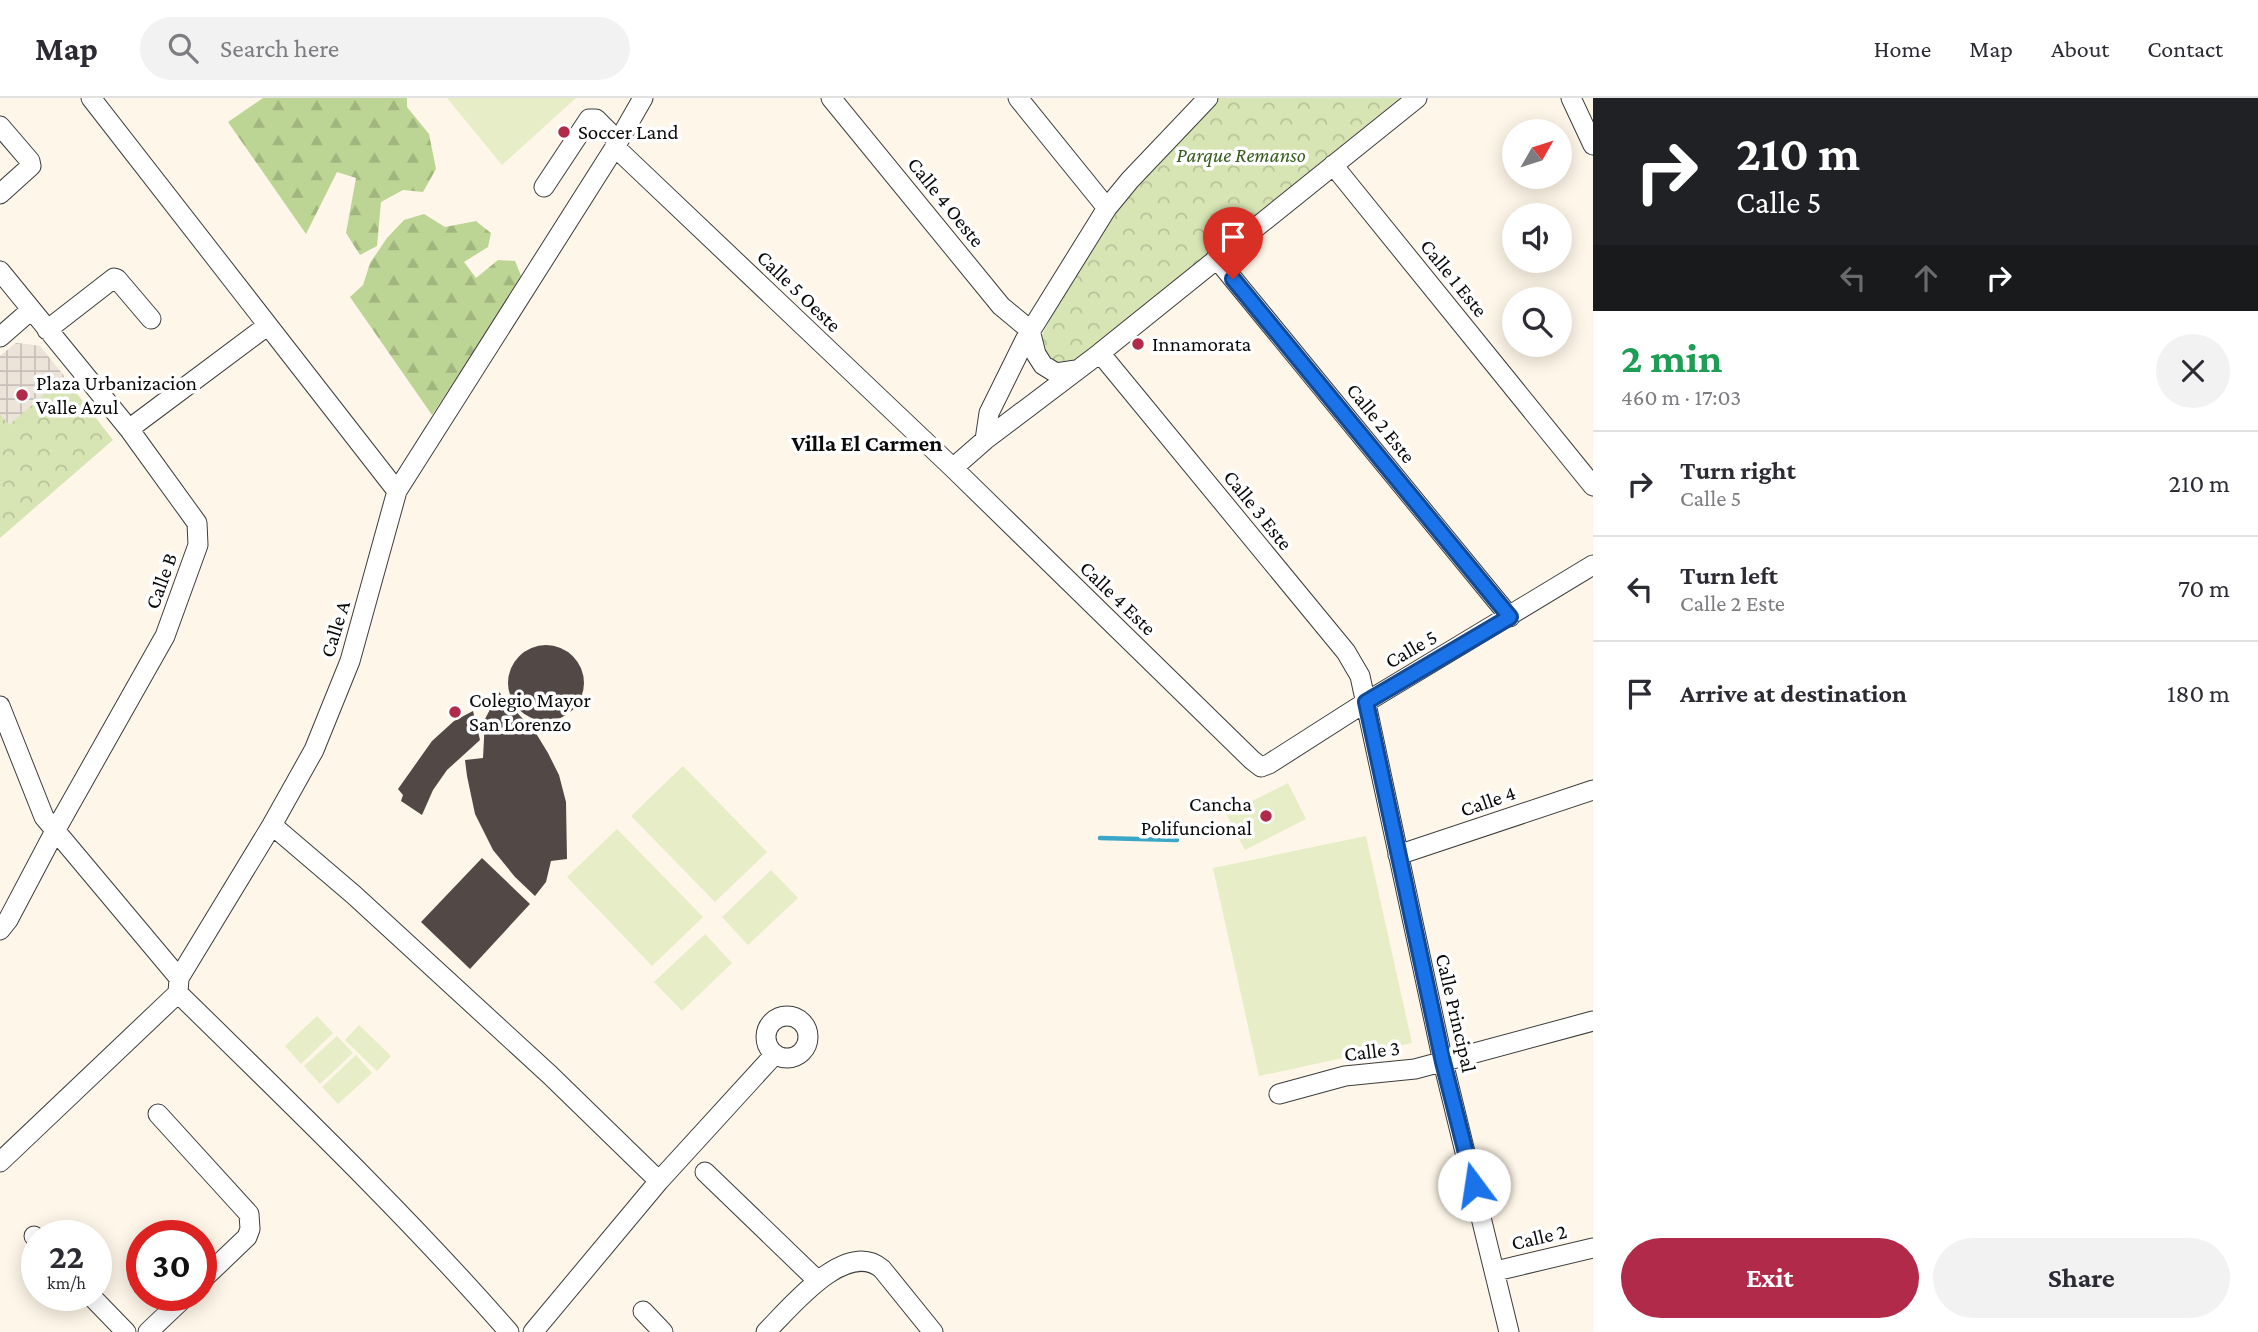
<!DOCTYPE html>
<meta charset="utf-8">
<style>
:root{--surface:#fff;--page:#f2f2f3;--text:#2b2b33;--muted:#7c7c81;--line:#e1e1e2;--accent:#b22a49}
body{margin:0;font-family:"Crimson Pro",serif;background:var(--page);color:var(--text);height:100vh;display:flex;flex-direction:column;font-size:26px;white-space:nowrap}
*{box-sizing:border-box;margin:0}
p{font-size:23px;color:var(--muted)}
.icon{flex:none;width:38px;height:38px;fill:none;stroke:currentColor;stroke-width:2;stroke-linecap:round;stroke-linejoin:round}
.map{position:relative;flex:1;overflow:hidden}
.panel{display:flex;flex-direction:column;background:var(--surface);width:665px}
.panel>*{flex:none}
.guide{background:#202124;color:#fff;overflow:hidden}
.needle{width:46px;rotate:51deg}
.fabs{position:absolute;left:1502px;top:21px;display:grid;gap:14px}
.fabs a{display:grid;place-items:center;width:70px;height:70px;border-radius:50%;background:var(--surface);box-shadow:0 4px 18px #0003;font-size:35px}
.speed{position:absolute;left:21px;top:1122px;display:flex;gap:14px;font-size:35px;font-weight:700;text-align:center}
.speed>*{display:grid;place-content:center;width:91px;height:91px;border-radius:50%;background:var(--surface);box-shadow:0 4px 18px #0003;line-height:1}
.speed small{font-size:18px;font-weight:400}
.speed .limit{border:10px solid #d22;background:#fff;color:#111}
.pin{position:absolute;display:grid;place-items:center;width:60px;height:60px;color:#fff;margin:-72px -30px;border-radius:50% 50% 50% 0;rotate:-45deg;box-shadow:0 0 7px #0007}
.pin .icon{rotate:45deg}
.me{position:absolute;width:77px;margin:-38px;rotate:346deg;stroke-linejoin:round;filter:drop-shadow(0 0 5px #0008)}
.turn{display:flex;align-items:center;gap:24px;height:147px;padding:0 28px;font-size:32px}
.turn .icon{width:91px;height:91px;stroke-width:2.5}
.turn b{display:block;font-size:49px;line-height:60px}
.lanes{display:flex;align-items:center;height:66px;padding:0 28px;background:#0003;justify-content:center;gap:35px;direction:ltr}
.lanes .off{opacity:.35}
.round{display:grid;place-items:center;flex:none;width:74px;height:74px;border-radius:37px;background:var(--page)}
.head{display:flex;align-items:center;justify-content:space-between;height:119px;padding:0 28px}
h1{font-size:42px;font-weight:700;line-height:52px;color:#1e9e55}
.cta{display:flex;gap:14px;margin-top:auto;padding:14px 28px}
.cta a{flex:1;height:80px;border-radius:42px;background:var(--accent);color:#fff;font-size:28px;font-weight:700;line-height:80px;text-align:center}
.cta a+a{background:var(--page);color:var(--text)}
ul{padding:0;list-style:none}
li{display:flex;align-items:center;gap:21px;height:105px;padding:0 28px;border-top:2px solid var(--line)}
li div{flex:1}
li b{display:block;font-size:26px}
li em{font-style:normal}
header{display:flex;align-items:center;gap:42px;box-sizing:border-box;height:98px;padding:0 35px;background:var(--surface);border-bottom:2px solid var(--line)}
header strong{font-size:33px}
nav{display:flex;gap:38px;margin-inline-start:auto;font-size:24px}
.search{width:490px;height:63px;background:var(--page);display:flex;align-items:center;gap:18px;box-sizing:border-box;padding:0 24px;border-radius:38px;color:var(--muted);font-size:26px}
main{display:flex;flex:1;min-height:0}
.map>svg:first-child{display:block}
.forest{fill:url(#forest-firs)}
.park{fill:url(#park-crowns)}
.pitch{fill:#e7edc6}
.plaza{fill:url(#plaza-grid)}
.lines{fill:none;stroke-linecap:round;stroke-linejoin:round}
.stream{stroke:#3aa7c6;stroke-width:4.5}
.building{fill:#524947}
.minor-casing{stroke:#3d3d3d;stroke-width:21}
.minor{stroke:#fff;stroke-width:19}
.route-casing{stroke:#114b97;stroke-width:18}
.route{stroke:#1a73e8;stroke-width:12}
.poi-dot{fill:#b22a49;stroke:#fff;stroke-width:2.5}
.labels{text-anchor:middle;stroke-width:7;stroke-linejoin:round;paint-order:stroke}
.poi-label{font-size:21px;fill:#0a0a0a;stroke:#fff;text-anchor:start}
.park-label{font-size:21px;font-style:italic;fill:#375d1f;stroke:#fff}
.street-label{font-size:21px;fill:#0a0a0a;stroke:#fff}
.neighbourhood-label{font-size:23px;font-weight:bold;fill:#0a0a0a;stroke:#fff}
</style>
<header>
<strong>Map</strong>
<div class="search"><svg class="icon" aria-label="search" viewBox="0 0 24 24"><circle cx="10" cy="10" r="6"/><path d="M15 15l6 6"/></svg>Search here</div>
<nav><a>Home</a><a>Map</a><a>About</a><a>Contact</a></nav>
</header>
<main>
<div class="map">
<svg width="1593" height="1234" viewBox="0 0 1593 1234">
<defs>
<pattern id="forest-firs" width="22" height="20" patternUnits="userSpaceOnUse" patternTransform="scale(1.75)"><rect width="22" height="20" fill="#bdd594"/><path d="M5 1l3.5 6h-7zM16 11l3.5 6h-7z" fill="#a1b67e"/></pattern>
<pattern id="park-crowns" width="20" height="18" patternUnits="userSpaceOnUse" patternTransform="scale(1.75)"><rect width="20" height="18" fill="#d7e5b4"/><path d="M2 6a3 3 0 1 1 6 0M12 15a3 3 0 1 1 6 0" fill="none" stroke="#b7c399"/></pattern>
<pattern id="plaza-grid" width="8" height="8" patternUnits="userSpaceOnUse" patternTransform="scale(1.75)"><rect width="8" height="8" fill="#ece3d9"/><path d="M0 4h8M4 0v8" fill="none" stroke="#c9c1b9"/></pattern>
</defs>
<rect width="100%" height="100%" fill="#fef6e8"/>
<path class="forest" d="M 263,0 L 407,0 L 407,9 L 429,36 L 436,71 L 423,94 L 403,92 L 381,104 L 377,148 L 360,157 L 346,135 L 356,80 L 337,74 L 306,136 L 228,24 Z
M 424,116 L 445,129 L 476,123 L 491,135 L 488,149 L 464,164 L 476,180 L 498,162 L 515,163 L 522,180 L 432,317 L 350,199 L 363,187 L 370,165 L 387,140 L 404,122 Z"/>
<path class="park" d="M 1218,0 L 1400,0 L 1074,264 C 1052,269 1041,259 1042,237 C 1087,145 1145,71 1218,0 Z
M 16,245 L 40,248 L 113,342 L 0,440 L 0,258 Z"/>
<path class="pitch" d="M 447,0 L 576,0 L 502,67 Z
M 683,668 L 767,754 L 715,804 L 631,718 Z
M 1288,685 L 1306,721 L 1245,752 L 1226,716 Z
M 617,731 L 703,819 L 652,868 L 567,779 Z
M 1366,738 L 1412,945 L 1259,978 L 1213,770 Z
M 771,772 L 798,800 L 748,847 L 722,819 Z
M 705,836 L 732,865 L 682,913 L 654,884 Z
M 317,918 L 333,935 L 301,966 L 285,948 Z
M 359,927 L 391,958 L 377,973 L 345,942 Z
M 337,938 L 353,955 L 320,986 L 304,968 Z
M 356,957 L 372,975 L 338,1006 L 322,989 Z"/>
<path class="plaza" d="M 16,245 L 40,248 L 65,279 L 9,327 L 0,316 L 0,258 Z"/>
<g class="lines">
<path class="stream" d="M 1100,740 L 1177,742"/>
</g>
<path class="building" d="M508 585a38 38 0 1 1 76 0a38 38 0 1 1-76 0Z
M 499,594 L 537,637 L 548,655 L 559,677 L 566,704 L 567,761 L 551,763 L 546,784 L 535,798 L 515,779 L 493,752 L 475,716 L 467,678 L 465,662 L 483,660 L 485,621 Z
M 473,613 L 480,642 L 447,672 L 433,692 L 422,717 L 401,703 L 403,697 L 398,691 L 432,643 L 454,623 Z
M 482,760 L 530,806 L 470,871 L 421,824 Z"/>
<g class="lines">
<g class="minor-casing">
<path id="minor" d="M 91,0 L 397,393
M 831,0 L 1001,208 L 1030,232 L 1036,256 L 1043,267 L 1056,275 L 1076,272
M 1018,0 L 1107,110
M 1571,0 L 1593,47
M 0,28 L 30,63 L 31,68 L 0,96
M 615,49 L 953,370 L 1252,662 L 1261,669 L 1269,666 L 1366,604 L 1593,467
M 1333,67 L 1593,388
M 544,89 L 589,21 L 596,21 L 618,43
M 1216,160 L 1510,519
M 0,173 L 129,331 L 197,425 L 198,447 L 165,538 L 55,733 L 8,822 L 0,832
M 47,232 L 114,180 L 117,181 L 151,221
M 0,239 L 31,212
M 1100,255 L 1346,554 L 1360,578 L 1443,964 L 1509,1234
M 129,331 L 267,228
M 985,342 L 989,315 L 1025,242 L 1107,110 L 1130,82 L 1208,0
M 953,370 L 985,342 L 1100,255 L 1417,0
M 0,608 L 44,719 L 179,880
M 272,727 L 354,797 L 550,977 L 659,1083
M 1398,757 L 1593,692
M 178,895 C 291,1006 405,1115 509,1234
M766 939a21 21 0 1 1 42 0a21 21 0 1 1-42 0Z
M 1279,996 L 1345,978 L 1415,971 L 1593,923
M 158,1016 L 249,1116 L 250,1131 L 247,1139 L 201,1183
M 0,1064 L 178,895 L 179,880 L 272,727 L 314,652 L 350,563 L 397,393 L 615,49 L 643,0
M 705,1074 L 818,1183
M 34,1138 L 37,1141
M 1496,1173 L 1593,1150
M 90,1197 L 126,1234
M 643,1213 L 663,1234
M 148,1234 L 187,1197
M 533,1234 L 659,1083 L 775,956
M 766,1234 C 790,1210 846,1140 882,1171 L 933,1234"/>
</g>
<use href="#minor" class="minor"/>
</g>
<g class="lines">
<g class="route-casing">
<path id="route" d="M 1233,181 L 1510,519 L 1366,604 L 1443,964 L 1474,1087"/>
</g>
<use href="#route" class="route"/>
</g>
<g class="poi-dot">
<circle cx="564" cy="34" r="7"/>
<circle cx="1138" cy="246" r="7"/>
<circle cx="22" cy="297" r="7"/>
<circle cx="455" cy="614" r="7"/>
<circle cx="1266" cy="718" r="7"/>
</g>
<g class="labels">
<g class="poi-label">
<text x="578" y="41">Soccer Land</text>
<text x="1152" y="253">Innamorata</text>
<text x="36" y="292">Plaza Urbanizacion<tspan x="36" dy="24">Valle Azul</tspan></text>
<text x="469" y="609">Colegio Mayor<tspan x="469" dy="24">San Lorenzo</tspan></text>
<text x="1252" y="713" text-anchor="end">Cancha<tspan x="1252" dy="24">Polifuncional</tspan></text>
</g>
<g class="park-label">
<text x="1241" y="64">Parque Remanso</text>
</g>
<g class="street-label">
<text transform="translate(946 104) rotate(51)" y="7">Calle 4 Oeste</text>
<text transform="translate(1454 180) rotate(51)" y="7">Calle 1 Este</text>
<text transform="translate(799 193) rotate(44)" y="7">Calle 5 Oeste</text>
<text transform="translate(1381 325) rotate(51)" y="7">Calle 2 Este</text>
<text transform="translate(1258 412) rotate(51)" y="7">Calle 3 Este</text>
<text transform="translate(161 483) rotate(-70)" y="7">Calle B</text>
<text transform="translate(1118 500) rotate(44)" y="7">Calle 4 Este</text>
<text transform="translate(335 531) rotate(-73)" y="7">Calle A</text>
<text transform="translate(1411 551) rotate(-30)" y="7">Calle 5</text>
<text transform="translate(1488 703) rotate(-19)" y="7">Calle 4</text>
<text transform="translate(1456 915) rotate(77)" y="7">Calle Principal</text>
<text transform="translate(1372 953) rotate(-7)" y="7">Calle 3</text>
<text transform="translate(1539 1139) rotate(-13)" y="7">Calle 2</text>
</g>
<g class="neighbourhood-label">
<text x="867" y="353">Villa El Carmen</text>
</g>
</g>
</svg>
<div class="fabs">
<a><svg class="needle" viewBox="-14 -14 28 28"><path d="M0-13l5 13h-10z" fill="#e53935"/><path d="M0 13l5-13h-10z" fill="#7c7c81"/></svg></a>
<a><svg class="icon" aria-label="sound" viewBox="0 0 24 24"><path d="M4 9h4l5-4v14l-5-4H4zM17 9q2 3 0 6"/></svg></a>
<a><svg class="icon" aria-label="search" viewBox="0 0 24 24"><circle cx="10" cy="10" r="6"/><path d="M15 15l6 6"/></svg></a>
</div>
<div class="speed"><div>22<small>km/h</small></div><div class="limit">30</div></div>
<div class="pin" style="left:1233px;top:181px;background:#d93025"><svg class="icon" aria-label="arrive" viewBox="0 0 24 24"><path d="M6 21V4h12l-3 4 3 4H6"/></svg></div>
<svg class="me" style="left:1474px;top:1087px" viewBox="-20 -20 40 40"><circle r="19" fill="#fff"/><path d="M0-13L10 11 0 6-10 11z" fill="#1a73e8"/></svg>
</div>
<section class="panel">
<div class="guide">
<div class="turn"><svg class="icon" aria-label="right" viewBox="0 0 24 24"><path d="M7 20v-9h11M14 6l5 5-5 5"/></svg><div><b>210 m</b>Calle 5</div></div>
<div class="lanes"><svg class="icon off" aria-label="left" viewBox="0 0 24 24"><path d="M17 20v-9H6M10 6l-5 5 5 5"/></svg><svg class="icon off" aria-label="ahead" viewBox="0 0 24 24"><path d="M12 20V5M6 11l6-6 6 6"/></svg><svg class="icon" aria-label="right" viewBox="0 0 24 24"><path d="M7 20v-9h11M14 6l5 5-5 5"/></svg></div>
</div>
<div class="head"><div><h1>2 min</h1><p>460 m · 17:03</p></div><a class="round"><svg class="icon" aria-label="close" viewBox="0 0 24 24"><path d="M6 6l12 12M18 6L6 18"/></svg></a></div>
<ul>
<li><svg class="icon" aria-label="right" viewBox="0 0 24 24"><path d="M7 20v-9h11M14 6l5 5-5 5"/></svg><div><b>Turn right</b><p>Calle 5</p></div><em>210 m</em></li>
<li><svg class="icon" aria-label="left" viewBox="0 0 24 24"><path d="M17 20v-9H6M10 6l-5 5 5 5"/></svg><div><b>Turn left</b><p>Calle 2 Este</p></div><em>70 m</em></li>
<li><svg class="icon" aria-label="arrive" viewBox="0 0 24 24"><path d="M6 21V4h12l-3 4 3 4H6"/></svg><div><b>Arrive at destination</b></div><em>180 m</em></li>
</ul>
<div class="cta"><a>Exit</a><a>Share</a></div>
</section>
</main>
